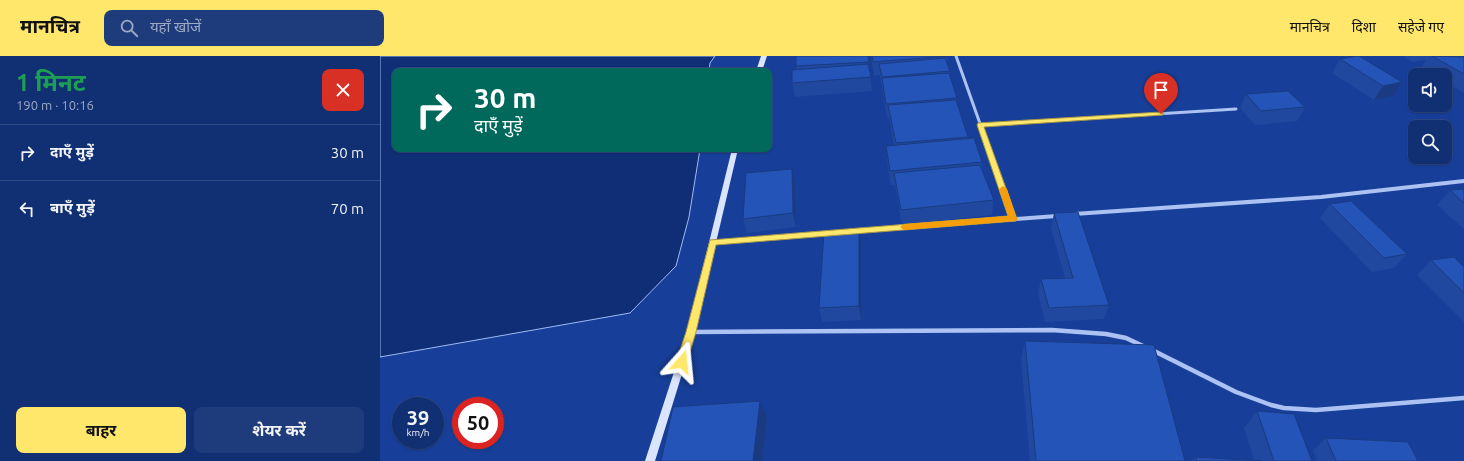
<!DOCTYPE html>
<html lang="hi">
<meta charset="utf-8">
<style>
:root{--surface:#112f73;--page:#1e3b7b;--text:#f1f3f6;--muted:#9ca9c4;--line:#304a85;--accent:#ffe76c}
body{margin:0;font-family:Ubuntu,"Noto Sans Devanagari",sans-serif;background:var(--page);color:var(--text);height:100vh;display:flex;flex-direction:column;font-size:15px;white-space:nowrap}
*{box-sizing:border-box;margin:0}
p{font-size:13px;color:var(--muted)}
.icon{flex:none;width:22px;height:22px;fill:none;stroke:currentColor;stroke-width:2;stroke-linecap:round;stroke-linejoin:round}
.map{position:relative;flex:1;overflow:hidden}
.panel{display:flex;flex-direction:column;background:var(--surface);width:380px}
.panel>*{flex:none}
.hud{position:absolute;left:12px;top:12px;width:380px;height:84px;border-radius:8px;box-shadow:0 1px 3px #0004,0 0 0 1px var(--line);background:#00695c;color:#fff;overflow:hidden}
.fabs{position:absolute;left:1028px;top:12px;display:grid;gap:8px}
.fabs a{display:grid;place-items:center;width:44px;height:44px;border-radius:8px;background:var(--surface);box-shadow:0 1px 3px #0004,0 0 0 1px var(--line);font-size:20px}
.speed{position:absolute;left:12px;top:341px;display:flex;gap:8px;font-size:20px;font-weight:700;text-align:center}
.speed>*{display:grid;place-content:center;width:52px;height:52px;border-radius:50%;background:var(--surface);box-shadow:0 1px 3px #0004,0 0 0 1px var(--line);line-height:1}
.speed small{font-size:10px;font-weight:400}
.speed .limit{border:6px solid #d22;background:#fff;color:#111}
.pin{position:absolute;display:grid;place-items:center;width:34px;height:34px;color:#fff;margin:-41px -17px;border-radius:50% 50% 50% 0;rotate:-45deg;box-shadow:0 0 4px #0007}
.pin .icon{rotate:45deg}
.me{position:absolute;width:44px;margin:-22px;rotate:18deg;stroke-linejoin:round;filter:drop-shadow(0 0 3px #0008)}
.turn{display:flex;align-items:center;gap:14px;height:84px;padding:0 16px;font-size:18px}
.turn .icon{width:52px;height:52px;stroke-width:2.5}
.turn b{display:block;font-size:28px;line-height:34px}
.round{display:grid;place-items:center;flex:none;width:42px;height:42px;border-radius:8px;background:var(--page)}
.overview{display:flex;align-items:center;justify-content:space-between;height:68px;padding:0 16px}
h1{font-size:24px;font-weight:700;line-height:30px;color:#1e9e55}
.button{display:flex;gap:8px;margin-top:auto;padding:8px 16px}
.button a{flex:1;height:46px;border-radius:8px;background:var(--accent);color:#111;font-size:16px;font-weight:700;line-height:46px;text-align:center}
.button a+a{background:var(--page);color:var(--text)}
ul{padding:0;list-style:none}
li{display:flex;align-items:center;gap:12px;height:56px;padding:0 16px;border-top:1px solid var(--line)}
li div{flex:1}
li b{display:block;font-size:15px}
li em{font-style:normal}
header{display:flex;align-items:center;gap:24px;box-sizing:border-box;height:56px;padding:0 20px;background:var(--accent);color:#111}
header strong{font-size:19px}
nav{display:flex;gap:22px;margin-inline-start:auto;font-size:14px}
.search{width:280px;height:36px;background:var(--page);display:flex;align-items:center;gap:10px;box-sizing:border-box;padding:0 14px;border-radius:8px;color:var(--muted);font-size:15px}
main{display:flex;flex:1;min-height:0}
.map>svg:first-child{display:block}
.water{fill:#0f2e76;stroke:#9ebbf4}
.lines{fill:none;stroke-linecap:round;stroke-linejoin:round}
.minor-far2{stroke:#abc2f2;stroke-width:3}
.minor-far1{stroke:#abc2f2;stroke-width:4}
.minor{stroke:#abc2f2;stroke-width:4.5}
.secondary{fill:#dae4fc;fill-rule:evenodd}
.wall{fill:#20489e}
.shaded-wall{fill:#1a3b81}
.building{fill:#2554b8;stroke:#1a3b81}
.route{fill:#ffe76c;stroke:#a69646}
.slow{fill:#f59e0b}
</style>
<header>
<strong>मानचित्र</strong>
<div class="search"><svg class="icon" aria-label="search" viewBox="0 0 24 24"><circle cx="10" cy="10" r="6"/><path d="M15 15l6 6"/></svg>यहाँ खोजें</div>
<nav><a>मानचित्र</a><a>दिशा</a><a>सहेजे गए</a></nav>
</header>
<main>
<section class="panel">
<div class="overview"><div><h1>1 मिनट</h1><p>190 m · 10:16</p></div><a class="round" style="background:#d93025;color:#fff"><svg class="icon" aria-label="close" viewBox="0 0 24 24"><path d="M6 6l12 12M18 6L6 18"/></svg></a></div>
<ul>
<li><svg class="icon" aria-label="right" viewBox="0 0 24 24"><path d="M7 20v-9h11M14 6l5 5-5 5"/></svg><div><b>दाएँ मुड़ें</b></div><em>30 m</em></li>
<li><svg class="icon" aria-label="left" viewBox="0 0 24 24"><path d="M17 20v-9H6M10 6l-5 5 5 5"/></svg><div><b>बाएँ मुड़ें</b></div><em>70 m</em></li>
</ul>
<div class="button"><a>बाहर</a><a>शेयर करें</a></div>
</section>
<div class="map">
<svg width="1084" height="405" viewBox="0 0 1084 405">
<rect width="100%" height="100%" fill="#173f99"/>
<path class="water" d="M 0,0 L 335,0 L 330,7 L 329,15 L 15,15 L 15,93 L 320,93 L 309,161 L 296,210 L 250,257 L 0,301 Z"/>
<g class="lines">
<path class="minor-far2" d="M 576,0 L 614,107
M 600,69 L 856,53"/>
<path class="minor-far1" d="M 613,106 L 633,163
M 694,158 L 941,141 L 1084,125
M 475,175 L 677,160
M 333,186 L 448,177"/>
<path class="minor" d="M 311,276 L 672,274 L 726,278 L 746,282 L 765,291
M 772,294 L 856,336 L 891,349 L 904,352 L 936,354 L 1084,342"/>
<path class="secondary" d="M 381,0 L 387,0 L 382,15 L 376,15 Z
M 352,93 L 358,93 L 315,276 L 275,405 L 265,405 L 307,276 Z"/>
</g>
<path class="wall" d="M 488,0 L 492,35 L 415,41 L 412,27 L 416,14 L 416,10 Z
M 491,0 L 568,0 L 567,8 L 570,15 L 570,19 L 577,42 L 577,46 L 588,81 L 588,83 L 602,106 L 602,112 L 614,144 L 612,159 L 522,169 L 515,129 L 511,129 L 507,104 L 506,90 L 514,89 L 509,62 L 507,62 L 500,19 L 494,20 Z
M 1024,0 L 1083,0 L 1084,1 L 1084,37 L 1065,26 L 1065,19 L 1053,19 L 1041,12 L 1046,4 L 1032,6 Z
M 960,3 L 1022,26 L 1013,40 L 994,44 L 952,17 Z
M 866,38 L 925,51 L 917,65 L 875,69 L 860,52 Z
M 415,127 L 416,171 L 367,177 L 363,163 Z
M 1084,133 L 1084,173 L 1057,149 L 1070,134 Z
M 950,148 L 1027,198 L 1014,212 L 992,216 L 940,162 Z
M 674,157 L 729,249 L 724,263 L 665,266 L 658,237 L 661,223 L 685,222 L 671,172 Z
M 481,189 L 481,264 L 442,266 L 439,252 Z
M 1051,204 L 1084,211 L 1084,266 L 1037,219 Z
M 645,285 L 805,405 L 650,405 L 641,303 Z
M 877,355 L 932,405 L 812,405 L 816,401 L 874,404 L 864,372 Z
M 946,382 L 1038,405 L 937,405 L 933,394 Z"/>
<path class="shaded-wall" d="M 1022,26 L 1013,40 L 994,44 L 1003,30 Z
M 412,113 L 415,127 L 416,171 L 413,157 Z
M 479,174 L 481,189 L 481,264 L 479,250 Z
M 380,345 L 387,361 L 382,405 L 373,405 Z"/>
<path class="building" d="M 416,0 L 488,0 L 489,6 L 416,10 Z
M 492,0 L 568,0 L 493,6 Z
M 977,0 L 979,0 L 1022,26 L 1003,30 L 960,3 Z
M 1052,0 L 1084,1 L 1084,18 Z
M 565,2 L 570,15 L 502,21 L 499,8 Z
M 488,8 L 491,21 L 412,27 L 412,14 Z
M 569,17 L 577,42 L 506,48 L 502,22 Z
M 908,35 L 925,51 L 881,55 L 866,38 Z
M 576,44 L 588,81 L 516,87 L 508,49 Z
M 594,82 L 602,106 L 510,115 L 506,90 Z
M 600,109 L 614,144 L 521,154 L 514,117 Z
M 412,113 L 413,157 L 363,163 L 366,117 Z
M 1084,133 L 1084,147 L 1070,134 Z
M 971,145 L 1027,198 L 1004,202 L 950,148 Z
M 698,156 L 729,249 L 669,252 L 661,223 L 693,222 L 674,157 Z
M 479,174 L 479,250 L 439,252 L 444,176 Z
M 1074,201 L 1084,211 L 1084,237 L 1051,204 Z
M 645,285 L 774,289 L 805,405 L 656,405 Z
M 380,345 L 373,405 L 281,405 L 293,351 Z
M 877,355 L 914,358 L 932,405 L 894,405 Z
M 946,382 L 1028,386 L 1038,405 L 956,405 Z
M 816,401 L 882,405 L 817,405 Z"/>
<path class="route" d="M 781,56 L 783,56 L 783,59 L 604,71 L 637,163 L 636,165 L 336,189 L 316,276 L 307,306 L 305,310 L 302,311 L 298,310 L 296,306 L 306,276 L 330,184 L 628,160 L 597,69 L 598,67 Z"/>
<path class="slow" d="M 623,130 L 627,133 L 637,163 L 636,165 L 524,174 L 520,171 L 524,168 L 628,160 L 619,133 Z"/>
</svg>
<div class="fabs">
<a><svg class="icon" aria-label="sound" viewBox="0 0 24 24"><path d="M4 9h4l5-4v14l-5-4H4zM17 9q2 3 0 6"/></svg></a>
<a><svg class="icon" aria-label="search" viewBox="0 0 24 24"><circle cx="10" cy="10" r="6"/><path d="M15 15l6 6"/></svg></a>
</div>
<div class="speed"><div>39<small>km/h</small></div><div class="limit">50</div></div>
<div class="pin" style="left:781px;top:58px;background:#d93025"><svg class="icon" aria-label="arrive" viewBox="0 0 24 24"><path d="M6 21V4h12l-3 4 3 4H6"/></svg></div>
<svg class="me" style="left:302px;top:306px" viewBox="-20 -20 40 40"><path d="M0-17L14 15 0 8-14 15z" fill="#ffe76c" stroke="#fff" stroke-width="4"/></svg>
<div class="hud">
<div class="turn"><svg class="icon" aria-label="right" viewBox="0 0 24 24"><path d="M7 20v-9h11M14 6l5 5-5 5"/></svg><div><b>30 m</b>दाएँ मुड़ें</div></div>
</div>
</div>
</main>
